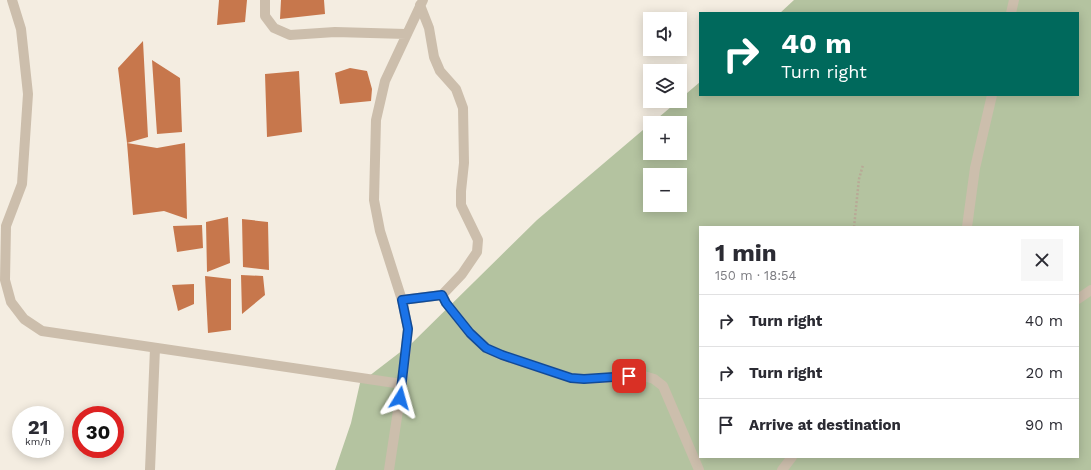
<!DOCTYPE html>
<meta charset="utf-8">
<style>
:root{--surface:#fff;--page:#f7f7f7;--text:#2b2b33;--muted:#7c7c81;--line:#e1e1e2}
body{margin:0;font-family:"Work Sans",sans-serif;background:var(--page);color:var(--text);height:100vh;display:flex;flex-direction:column;font-size:15px;white-space:nowrap}
*{box-sizing:border-box;margin:0}
p{font-size:13px;color:var(--muted)}
.icon{flex:none;width:22px;height:22px;fill:none;stroke:currentColor;stroke-width:2;stroke-linecap:round;stroke-linejoin:round}
.map{position:relative;flex:1;overflow:hidden}
.panel{position:absolute;left:699px;top:226px;width:380px;height:232px;display:flex;flex-direction:column;background:var(--surface);border-radius:0px;box-shadow:0 2px 10px #0003}
.panel>*{flex:none}
.hud{position:absolute;left:699px;top:12px;width:380px;height:84px;border-radius:0px;box-shadow:0 2px 10px #0003;background:#00695c;color:#fff;overflow:hidden}
.buttons{position:absolute;left:643px;top:12px;display:grid;gap:8px}
.buttons a{display:grid;place-items:center;width:44px;height:44px;border-radius:0px;background:var(--surface);box-shadow:0 2px 10px #0003;font-size:20px}
.speed{position:absolute;left:12px;top:406px;display:flex;gap:8px;font-size:20px;font-weight:700;text-align:center}
.speed>*{display:grid;place-content:center;width:52px;height:52px;border-radius:50%;background:var(--surface);box-shadow:0 2px 10px #0003;line-height:1}
.speed small{font-size:10px;font-weight:400}
.speed .limit{border:6px solid #d22;background:#fff;color:#111}
.pin{position:absolute;display:grid;place-items:center;width:34px;height:34px;color:#fff;margin:-17px;border-radius:8px;box-shadow:0 2px 6px #0006}
.me{position:absolute;width:44px;margin:-22px;rotate:8deg;stroke-linejoin:round;filter:drop-shadow(0 0 3px #0008)}
.turn{display:flex;align-items:center;gap:14px;height:84px;padding:0 16px;font-size:18px}
.turn .icon{width:52px;height:52px;stroke-width:2.5}
.turn b{display:block;font-size:28px;line-height:34px}
.round{display:grid;place-items:center;flex:none;width:42px;height:42px;border-radius:0px;background:var(--page)}
.summary{display:flex;align-items:center;justify-content:space-between;height:68px;padding:0 16px}
h1{font-size:24px;font-weight:700;line-height:30px}
ul{padding:0;list-style:none}
li{display:flex;align-items:center;gap:12px;height:52px;padding:0 16px;border-top:1px solid var(--line)}
li div{flex:1}
li b{display:block;font-size:15px}
li em{font-style:normal}
.map>svg:first-child{display:block}
.green{fill:#b4c3a0;fill-rule:evenodd}
.building{fill:#c7774c}
.lines{fill:none;stroke-linecap:round;stroke-linejoin:round}
.path{stroke:#b8a996;stroke-width:2.5;stroke-dasharray:2 2;stroke-linecap:butt}
.minor{stroke:#ccbeac;stroke-width:10}
.route-casing{stroke:#114b97;stroke-width:10}
.route{stroke:#1a73e8;stroke-width:7}
</style>
<div class="map">
<svg width="1091" height="470" viewBox="0 0 1091 470">
<rect width="100%" height="100%" fill="#f4ede1"/>
<path class="green" d="M 794,0 L 1091,0 L 1091,470 L 335,470 L 351,423 L 360,383 L 412,343 L 537,220 L 650,124 L 650,153 L 680,153 L 680,123 L 652,123 L 678,101 L 680,101 L 680,99 L 700,82 L 700,95 L 1078,95 L 1078,13 L 780,13 ZM 650,175 L 680,175 L 680,205 L 650,205 ZM 700,227 L 1078,227 L 1078,457 L 700,457 Z"/>
<path class="building" d="M 219,0 L 247,0 L 245,22 L 217,25 Z
M 281,0 L 324,0 L 325,14 L 280,19 Z
M 143,41 L 148,137 L 127,143 L 118,68 Z
M 152,60 L 180,78 L 182,132 L 157,134 Z
M 350,68 L 367,71 L 372,89 L 371,101 L 340,104 L 335,73 Z
M 299,71 L 302,132 L 267,137 L 265,74 Z
M 127,143 L 157,148 L 185,143 L 187,219 L 164,211 L 133,215 Z
M 228,217 L 230,263 L 207,272 L 206,222 Z
M 242,219 L 268,222 L 269,270 L 243,267 Z
M 202,225 L 203,248 L 177,252 L 173,226 Z
M 241,275 L 263,276 L 265,295 L 242,314 Z
M 205,276 L 231,279 L 231,330 L 208,333 Z
M 194,284 L 194,304 L 178,311 L 172,285 Z"/>
<g class="lines">
<path class="path" d="M 854,227 L 859,179 L 863,165"/>
<path class="minor" d="M 12,0 L 21,29 L 28,94 L 22,184 L 6,226 L 5,280 L 11,302 L 24,319 L 42,331 L 402,384 L 408,329 L 402,300 L 380,231 L 374,200 L 376,120 L 385,81 L 423,0
M 265,0 L 265,16 L 274,28 L 290,35 L 335,32 L 406,34
M 1011,13 L 1014,0
M 967,227 L 975,168 L 992,95
M 442,295 L 446,303 L 470,333 L 486,348 L 501,355 L 571,378 L 584,379 L 644,376 L 654,379 L 663,386 L 699,470
M 1078,299 L 1091,290
M 402,300 L 442,295 L 462,274 L 477,252 L 478,240 L 461,205 L 461,191 L 464,163 L 463,108 L 456,89 L 440,71 L 434,57 L 429,28 L 420,5
M 150,470 L 155,348
M 389,470 L 402,384
M 782,470 L 792,457"/>
</g>
<g class="lines">
<g class="route-casing">
<path id="route" d="M 400,398 L 408,329 L 402,300 L 442,295 L 446,303 L 470,333 L 486,348 L 502,355 L 571,378 L 584,379 L 629,376"/>
</g>
<use href="#route" class="route"/>
</g>
</svg>
<div class="buttons">
<a><svg class="icon" aria-label="sound" viewBox="0 0 24 24"><path d="M4 9h4l5-4v14l-5-4H4zM17 9q2 3 0 6"/></svg></a>
<a><svg class="icon" aria-label="layers" viewBox="0 0 24 24"><path d="M12 4l9 5-9 5-9-5zM3 14l9 5 9-5"/></svg></a>
<a>+</a>
<a>−</a>
</div>
<div class="speed"><div>21<small>km/h</small></div><div class="limit">30</div></div>
<div class="pin" style="left:629px;top:376px;background:#d93025"><svg class="icon" aria-label="arrive" viewBox="0 0 24 24"><path d="M6 21V4h12l-3 4 3 4H6"/></svg></div>
<svg class="me" style="left:400px;top:398px" viewBox="-20 -20 40 40"><path d="M0-17L14 15 0 8-14 15z" fill="#1a73e8" stroke="#fff" stroke-width="4"/></svg>
<div class="hud">
<div class="turn"><svg class="icon" aria-label="right" viewBox="0 0 24 24"><path d="M7 20v-9h11M14 6l5 5-5 5"/></svg><div><b>40 m</b>Turn right</div></div>
</div>
<section class="panel">
<div class="summary"><div><h1>1 min</h1><p>150 m · 18:54</p></div><a class="round"><svg class="icon" aria-label="close" viewBox="0 0 24 24"><path d="M6 6l12 12M18 6L6 18"/></svg></a></div>
<ul>
<li><svg class="icon" aria-label="right" viewBox="0 0 24 24"><path d="M7 20v-9h11M14 6l5 5-5 5"/></svg><div><b>Turn right</b></div><em>40 m</em></li>
<li><svg class="icon" aria-label="right" viewBox="0 0 24 24"><path d="M7 20v-9h11M14 6l5 5-5 5"/></svg><div><b>Turn right</b></div><em>20 m</em></li>
<li><svg class="icon" aria-label="arrive" viewBox="0 0 24 24"><path d="M6 21V4h12l-3 4 3 4H6"/></svg><div><b>Arrive at destination</b></div><em>90 m</em></li>
</ul>
</section>
</div>
